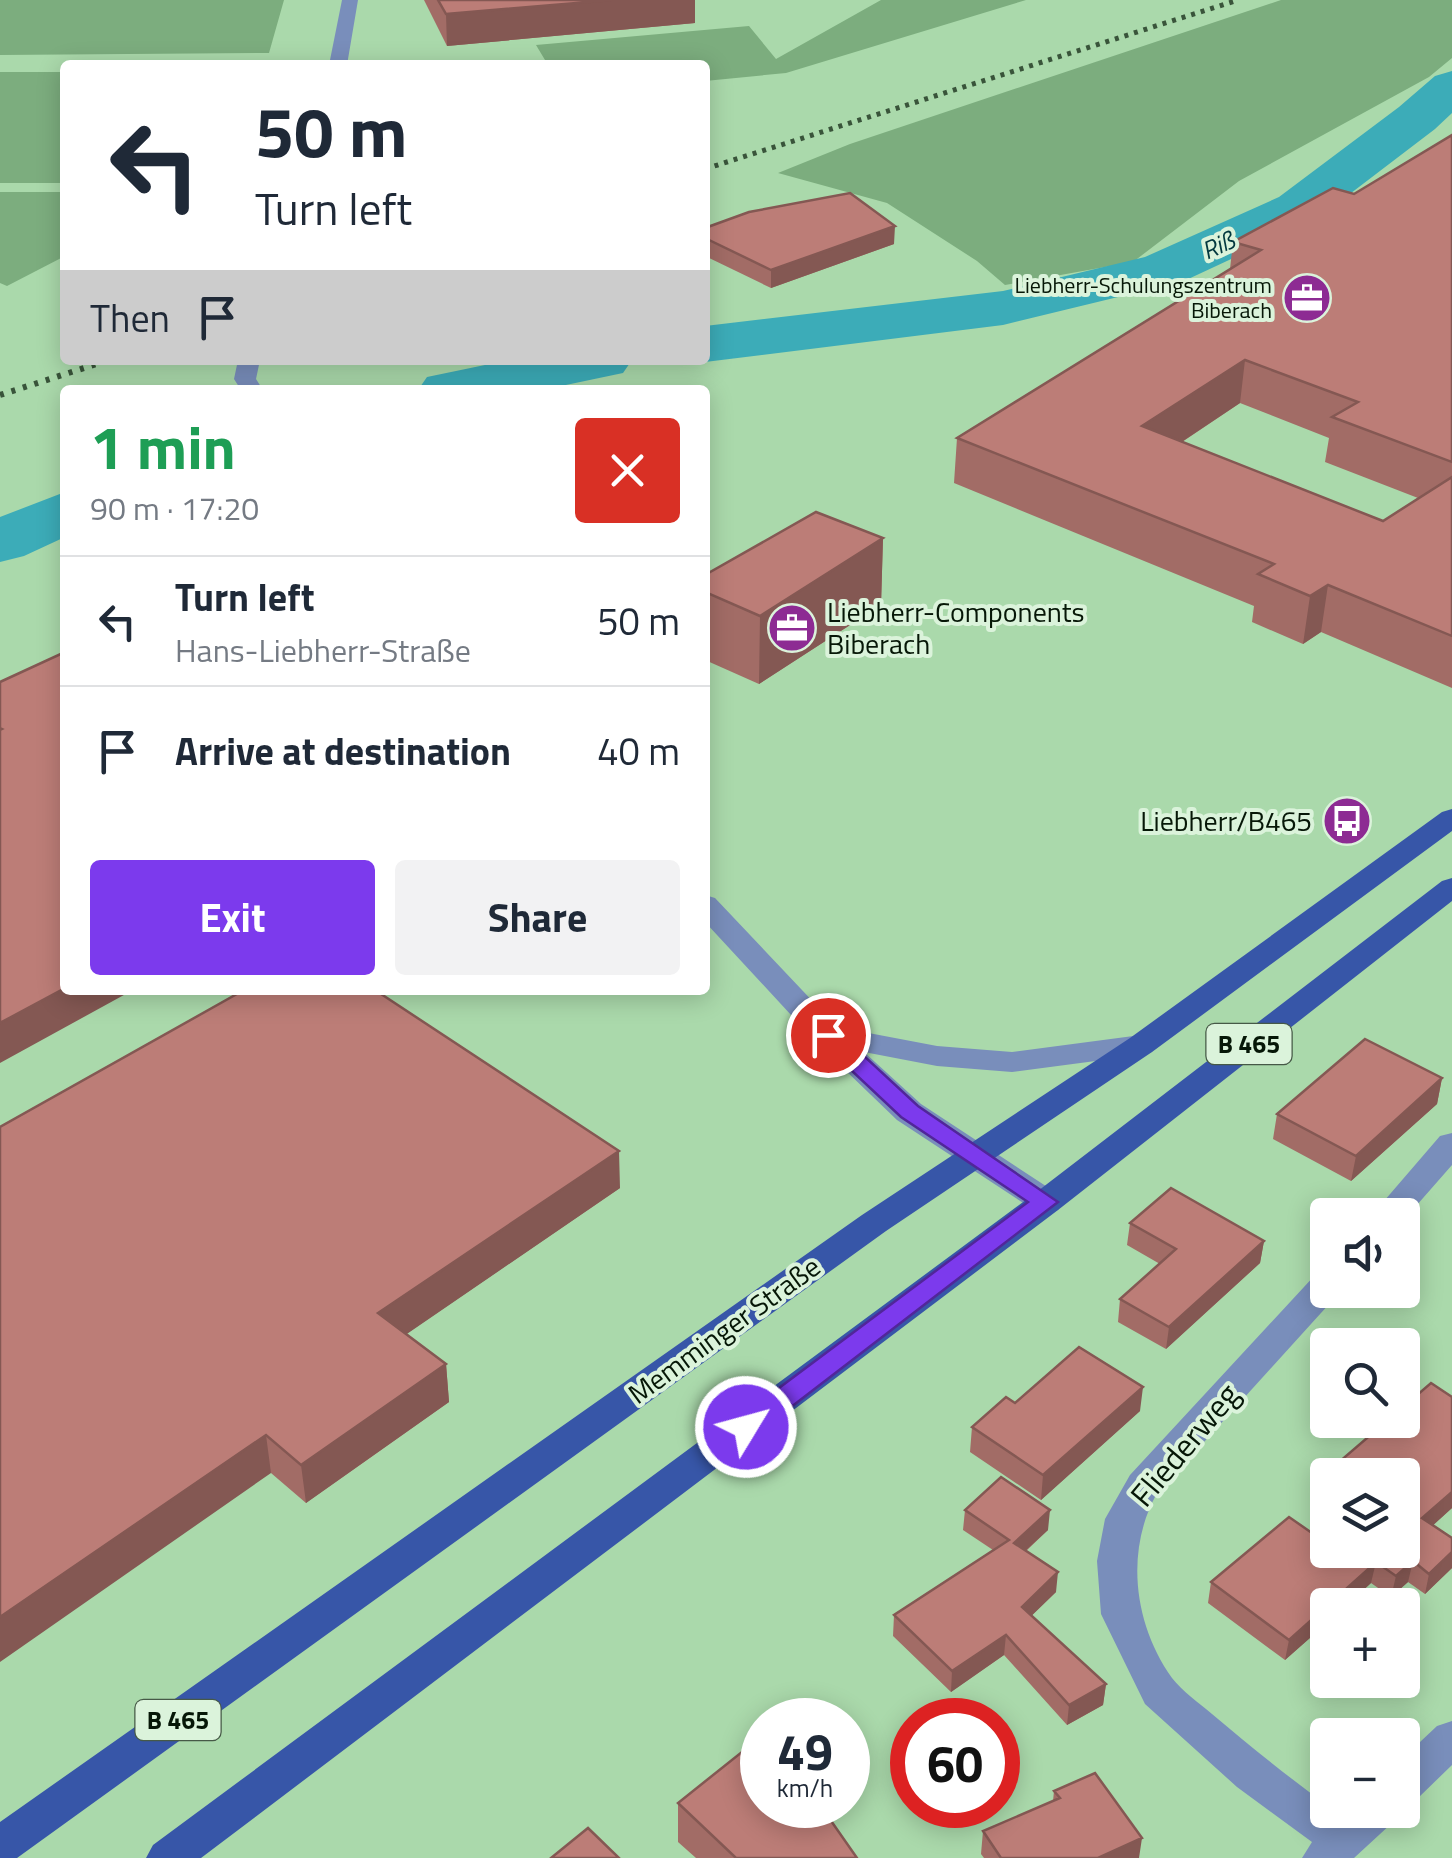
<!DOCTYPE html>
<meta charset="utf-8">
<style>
:root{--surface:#fff;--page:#f2f2f3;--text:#1f2937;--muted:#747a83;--line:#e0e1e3;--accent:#7c3aed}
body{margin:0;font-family:"Titillium Web",sans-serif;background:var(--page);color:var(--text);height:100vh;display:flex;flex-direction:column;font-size:38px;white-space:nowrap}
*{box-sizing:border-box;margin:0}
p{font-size:32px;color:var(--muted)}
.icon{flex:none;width:55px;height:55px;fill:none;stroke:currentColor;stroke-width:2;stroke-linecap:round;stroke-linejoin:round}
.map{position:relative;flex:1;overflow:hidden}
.details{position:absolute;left:60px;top:385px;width:650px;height:610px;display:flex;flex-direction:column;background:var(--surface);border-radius:10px;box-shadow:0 5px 25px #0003}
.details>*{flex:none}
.banner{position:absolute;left:60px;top:60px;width:650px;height:305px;border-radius:10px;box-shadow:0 5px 25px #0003;background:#fff;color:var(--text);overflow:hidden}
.controls{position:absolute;left:1310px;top:1198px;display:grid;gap:20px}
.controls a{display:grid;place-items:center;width:110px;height:110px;border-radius:10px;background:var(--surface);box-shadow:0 5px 25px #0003;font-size:50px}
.speed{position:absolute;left:740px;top:1698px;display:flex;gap:20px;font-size:50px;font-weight:700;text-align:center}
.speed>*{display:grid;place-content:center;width:130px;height:130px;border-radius:50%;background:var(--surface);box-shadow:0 5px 25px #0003;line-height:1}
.speed small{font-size:25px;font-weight:400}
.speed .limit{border:15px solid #d22;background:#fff;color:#111}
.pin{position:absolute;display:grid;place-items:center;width:85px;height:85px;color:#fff;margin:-42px;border:5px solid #fff;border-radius:50%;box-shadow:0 2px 10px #0007}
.me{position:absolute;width:110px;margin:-55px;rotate:53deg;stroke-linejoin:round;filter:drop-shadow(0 0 8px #0008)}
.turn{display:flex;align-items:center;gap:35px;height:210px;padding:0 30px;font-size:45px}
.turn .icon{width:130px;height:130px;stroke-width:2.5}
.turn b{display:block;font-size:70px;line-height:85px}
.then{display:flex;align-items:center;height:95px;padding:0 30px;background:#0003;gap:20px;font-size:38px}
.round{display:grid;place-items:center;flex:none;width:105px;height:105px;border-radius:10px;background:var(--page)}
.head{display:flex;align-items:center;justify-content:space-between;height:170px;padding:0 30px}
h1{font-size:60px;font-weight:700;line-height:75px;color:#1e9e55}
.button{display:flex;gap:20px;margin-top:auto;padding:20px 30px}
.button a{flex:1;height:115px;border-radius:10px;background:var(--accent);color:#fff;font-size:40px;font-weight:700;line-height:115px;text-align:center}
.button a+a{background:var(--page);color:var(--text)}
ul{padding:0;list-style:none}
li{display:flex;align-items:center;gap:30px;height:130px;padding:0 30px;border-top:2px solid var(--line)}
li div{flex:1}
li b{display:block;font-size:38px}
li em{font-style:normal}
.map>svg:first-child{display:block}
.green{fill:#7cad7e}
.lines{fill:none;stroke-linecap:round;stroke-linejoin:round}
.river{fill:#3cacb8;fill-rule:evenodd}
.street{fill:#798ebb;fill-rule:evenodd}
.primary{fill:#3756a8;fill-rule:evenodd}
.rail-far1{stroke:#39543a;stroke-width:5;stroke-dasharray:4 6;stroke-linecap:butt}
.rail{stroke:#39543a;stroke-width:6;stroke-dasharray:4 8;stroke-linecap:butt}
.wall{fill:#a26c66;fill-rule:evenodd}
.shaded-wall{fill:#845853}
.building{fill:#bc7d77;stroke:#845853;stroke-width:2.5}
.route{fill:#7c3aed;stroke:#51269a;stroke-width:2.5}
.labels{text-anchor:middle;stroke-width:8;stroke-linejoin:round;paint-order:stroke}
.far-poi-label{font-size:22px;fill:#061707;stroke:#dbf3db;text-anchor:end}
.far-water-label{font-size:25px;font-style:italic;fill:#02383e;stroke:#dbf3db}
.shield{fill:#dbf3db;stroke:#465947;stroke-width:2.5}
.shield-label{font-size:25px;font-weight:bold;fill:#061707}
.poi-label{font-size:28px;fill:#061707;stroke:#dbf3db;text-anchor:start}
.street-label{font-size:28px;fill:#061707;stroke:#dbf3db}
.near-street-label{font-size:32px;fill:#061707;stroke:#dbf3db}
</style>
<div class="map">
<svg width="1452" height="1858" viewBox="0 0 1452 1858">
<rect width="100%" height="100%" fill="#aad9ab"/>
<path class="green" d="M 0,0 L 284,0 L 269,53 L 0,55 Z
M 881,0 L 1026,0 L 786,73 L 705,81 L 705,65 L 548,65 L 536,45 L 749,26 L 776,59 Z
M 1281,0 L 1452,0 L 1452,58 L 1429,77 L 1239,181 L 1133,262 L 1005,285 L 977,261 L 887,203 L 778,173 L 850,144 Z
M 0,72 L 65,72 L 65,183 L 0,183 Z
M 0,192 L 65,192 L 65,256 L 7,286 L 0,283 Z"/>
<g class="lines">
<path class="river" d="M 1452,71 L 1452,113 L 1435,129 L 1317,219 L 1184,281 L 1003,325 L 705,362 L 698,360 L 705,360 L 705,326 L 1003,291 L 1145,257 L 1279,197 L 1399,107 L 1435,76 Z
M 509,360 L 632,360 L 623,373 L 542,390 L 418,390 L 427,377 Z
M 65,492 L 65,537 L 24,556 L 0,562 L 0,517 Z"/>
<path class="street" d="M 342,0 L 358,0 L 347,65 L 329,65 Z
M 238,360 L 260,360 L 256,379 L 263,390 L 241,390 L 234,379 Z
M 705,895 L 715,898 L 837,1027 L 937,1046 L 1012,1052 L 1141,1035 L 1152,1038 L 1157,1045 L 1152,1052 L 1141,1055 L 1012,1072 L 937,1066 L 864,1052 L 921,1104 L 1058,1194 L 1063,1202 L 1058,1210 L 1046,1214 L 1034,1210 L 897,1120 L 816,1042 L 705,922 Z
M 1452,1133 L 1452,1165 L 1402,1222 L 1402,1215 L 1372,1215 L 1440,1136 Z
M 1328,1271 L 1328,1290 L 1340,1292 L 1156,1495 C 1125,1552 1134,1625 1172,1678 C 1182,1691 1199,1703 1212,1714 C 1250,1746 1287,1776 1328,1806 L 1328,1810 L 1341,1816 L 1348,1810 L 1398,1810 L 1392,1823 L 1354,1858 L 1302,1858 L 1312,1842 L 1237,1787 L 1145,1704 L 1101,1614 L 1097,1561 L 1105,1519 L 1130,1475 L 1316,1274 Z
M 1452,1721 L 1452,1765 L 1417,1799 L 1402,1804 L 1402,1759 L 1437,1726 Z"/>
<path class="primary" d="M 1452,809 L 1452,831 L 1152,1052 L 886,1231 L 17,1858 L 0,1858 L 0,1822 L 862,1215 L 1130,1038 L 1442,812 Z
M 1452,878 L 1452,901 L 1058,1210 L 201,1858 L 146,1858 L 153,1845 L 1034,1194 L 1442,881 Z"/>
<path class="rail-far1" d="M 705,169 L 1238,0"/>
<path class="rail" d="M 0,395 L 109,360"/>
</g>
<path class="wall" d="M 424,0 L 695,0 L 695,23 L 447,46 Z
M 1452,135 L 1452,688 L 1321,632 L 1303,644 L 1252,622 L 1254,606 L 954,483 L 957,438 L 1230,269 L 1233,242 L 1354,194 ZM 1240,403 L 1329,438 L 1325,462 L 1418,498 L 1383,521 L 1182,442 Z
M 705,228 L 894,244 L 771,288 L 705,256 Z
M 883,538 L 881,605 L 759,684 L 705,660 L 705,575 Z
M 1442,1078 L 1437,1104 L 1351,1181 L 1273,1139 L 1277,1114 Z
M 0,1127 L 620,1188 L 406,1334 L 446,1364 L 449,1402 L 306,1503 L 271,1473 Z
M 1130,1223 L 1264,1241 L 1260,1263 L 1166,1349 L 1118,1322 L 1120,1299 L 1160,1264 L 1127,1245 Z
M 1431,1383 L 1452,1397 L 1452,1508 L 1433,1525 L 1452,1538 L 1452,1568 L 1425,1594 L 1408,1582 L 1391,1597 L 1371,1583 L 1347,1605 L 1328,1605 L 1328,1622 L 1285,1660 L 1208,1603 L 1211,1582 L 1289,1517 L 1322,1540 L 1328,1536 L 1328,1550 L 1402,1550 L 1402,1475 L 1337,1475 L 1339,1462 L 1388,1420 L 1402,1420 L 1402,1408 Z
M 1015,1403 L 1140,1411 L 1041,1500 L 970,1452 L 972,1427 Z
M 965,1510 L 1048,1530 L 1026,1551 L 1056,1592 L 1031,1616 L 1106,1684 L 1103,1705 L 1067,1725 L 1004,1655 L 951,1692 L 893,1636 L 894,1615 L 993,1550 L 963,1530 Z
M 1054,1791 L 1139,1858 L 984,1858 L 981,1854 L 983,1831 L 1053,1801 Z
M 678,1803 L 857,1858 L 696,1858 L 678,1842 Z"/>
<path class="shaded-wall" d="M 612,0 L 695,0 L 695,23 L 447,46 L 446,14 Z
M 895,226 L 894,244 L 771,288 L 771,270 Z
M 1245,360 L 1240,403 L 1138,471 L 1142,426 Z
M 883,538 L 881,605 L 759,684 L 760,616 Z
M 1328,585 L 1321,632 L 1303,644 L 1310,596 Z
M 65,988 L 65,990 L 133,990 L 0,1063 L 0,1023 Z
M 1442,1078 L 1437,1104 L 1351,1181 L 1356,1156 Z
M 619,1151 L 620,1188 L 382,1351 L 378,1313 Z
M 1264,1241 L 1260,1263 L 1166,1349 L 1169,1327 Z
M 446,1364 L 449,1402 L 306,1503 L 301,1465 Z
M 1143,1387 L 1140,1411 L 1041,1500 L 1043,1475 Z
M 266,1435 L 271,1473 L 0,1662 L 0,1617 Z
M 1452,1492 L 1452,1508 L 1418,1539 L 1422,1518 Z
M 1050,1510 L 1048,1530 L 1012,1563 L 1014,1543 Z
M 1452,1552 L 1452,1568 L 1425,1594 L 1429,1574 Z
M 1413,1561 L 1408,1582 L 1391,1597 L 1396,1576 Z
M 1376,1562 L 1371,1583 L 1347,1605 L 1328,1605 Z
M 1058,1572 L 1056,1592 L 1020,1627 L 1022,1607 Z
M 1328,1605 L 1328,1622 L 1285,1660 L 1289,1640 Z
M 1006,1635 L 1004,1655 L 951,1692 L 952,1671 Z
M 1106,1684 L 1103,1705 L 1067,1725 L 1069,1705 Z
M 1142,1838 L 1139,1858 L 1098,1858 Z"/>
<path class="building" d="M 438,0 L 612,0 L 446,14 Z
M 1452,135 L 1452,462 L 1332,417 L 1358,402 L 1245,360 L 1142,426 L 1383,521 L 1452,477 L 1452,636 L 1328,585 L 1310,596 L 1258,574 L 1274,564 L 957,438 L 1261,250 L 1233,242 L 1333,188 L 1354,194 Z
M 850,193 L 895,226 L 771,270 L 705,238 L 705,228 L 749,212 Z
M 816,512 L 883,538 L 760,616 L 705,592 L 705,575 Z
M 65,652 L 65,988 L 0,1023 L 0,730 L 2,729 L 0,728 L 0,682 Z
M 244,990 L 375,990 L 619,1151 L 378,1313 L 446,1364 L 301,1465 L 266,1435 L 0,1617 L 0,1127 Z
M 1365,1039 L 1442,1078 L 1356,1156 L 1277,1114 Z
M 1171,1188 L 1264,1241 L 1169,1327 L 1120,1299 L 1176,1249 L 1130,1223 Z
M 1079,1347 L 1143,1387 L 1043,1475 L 972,1427 L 1006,1397 L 1015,1403 Z
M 1431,1383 L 1452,1397 L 1452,1492 L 1422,1518 L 1452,1538 L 1452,1552 L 1429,1574 L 1413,1561 L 1396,1576 L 1376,1562 L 1289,1640 L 1211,1582 L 1289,1517 L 1322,1540 L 1328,1536 L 1328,1550 L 1402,1550 L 1402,1475 L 1359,1475 L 1339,1462 L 1388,1420 L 1402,1420 L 1402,1408 Z
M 1001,1477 L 1050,1510 L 1014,1543 L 1058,1572 L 1022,1607 L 1106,1684 L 1069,1705 L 1006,1635 L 952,1671 L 894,1615 L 1009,1540 L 965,1510 Z
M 762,1736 L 762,1805 L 820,1805 L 857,1858 L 736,1858 L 678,1803 Z
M 1095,1773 L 1142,1838 L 1098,1858 L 1001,1858 L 983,1831 L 1060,1798 L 1054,1791 Z
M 588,1828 L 619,1858 L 551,1858 Z"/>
<path class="route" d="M 828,1027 L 836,1030 L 918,1106 L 1058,1202 L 756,1434 L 746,1437 L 736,1434 L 732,1427 L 736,1420 L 1028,1202 L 901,1117 L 819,1040 L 816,1035 L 819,1030 Z"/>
<defs>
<g id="office-disc" transform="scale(2.5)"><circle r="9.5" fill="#8d2b93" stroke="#dbf3db"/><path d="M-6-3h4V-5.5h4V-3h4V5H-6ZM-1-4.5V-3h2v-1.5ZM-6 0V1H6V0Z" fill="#fff"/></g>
<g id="bus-disc" transform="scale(2.5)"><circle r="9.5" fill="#8d2b93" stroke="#dbf3db"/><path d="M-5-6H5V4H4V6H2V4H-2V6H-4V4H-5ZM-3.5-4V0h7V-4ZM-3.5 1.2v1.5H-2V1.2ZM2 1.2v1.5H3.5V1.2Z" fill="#fff"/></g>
</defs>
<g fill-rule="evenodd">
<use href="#office-disc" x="1307" y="298"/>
<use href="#office-disc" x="792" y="628"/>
<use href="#bus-disc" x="1347" y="821"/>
</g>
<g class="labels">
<g class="far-poi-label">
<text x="1272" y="293">Liebherr-Schulungszentrum<tspan x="1272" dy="25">Biberach</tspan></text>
</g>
<g class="far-water-label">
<text transform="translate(1218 245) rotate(-24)" y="9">Riß</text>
</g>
<g class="shield">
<rect x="1206.5" y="1024" width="85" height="40" rx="8"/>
<rect x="135.5" y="1700" width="85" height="40" rx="8"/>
</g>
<g class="shield-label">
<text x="1249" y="1053">B 465</text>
<text x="178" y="1729">B 465</text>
</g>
<g class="poi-label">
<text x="827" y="622">Liebherr-Components<tspan x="827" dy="32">Biberach</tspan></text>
<text x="1312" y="831" text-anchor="end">Liebherr/B465</text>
</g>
<g class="street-label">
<text transform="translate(724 1330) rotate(-36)" y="10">Memminger Straße</text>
</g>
<g class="near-street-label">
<text transform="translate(1185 1445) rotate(-50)" y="11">Fliederweg</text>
</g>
</g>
</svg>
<div class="controls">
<a><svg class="icon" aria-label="sound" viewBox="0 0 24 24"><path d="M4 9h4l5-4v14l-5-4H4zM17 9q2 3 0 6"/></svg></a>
<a><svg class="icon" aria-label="search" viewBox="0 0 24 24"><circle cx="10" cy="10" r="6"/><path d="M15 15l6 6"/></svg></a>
<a><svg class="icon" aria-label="layers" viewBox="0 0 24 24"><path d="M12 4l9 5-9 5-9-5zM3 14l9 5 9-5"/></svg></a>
<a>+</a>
<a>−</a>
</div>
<div class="speed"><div>49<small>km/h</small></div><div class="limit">60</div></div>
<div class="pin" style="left:828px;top:1035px;background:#d93025"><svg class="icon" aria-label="arrive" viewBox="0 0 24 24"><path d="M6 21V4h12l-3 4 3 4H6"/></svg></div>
<svg class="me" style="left:746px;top:1427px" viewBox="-20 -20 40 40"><circle r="17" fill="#7c3aed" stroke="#fff" stroke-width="3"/><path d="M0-11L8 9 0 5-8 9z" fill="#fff"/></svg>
<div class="banner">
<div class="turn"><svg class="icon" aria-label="left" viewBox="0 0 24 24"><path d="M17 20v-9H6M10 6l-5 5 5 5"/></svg><div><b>50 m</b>Turn left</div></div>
<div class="then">Then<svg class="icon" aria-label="arrive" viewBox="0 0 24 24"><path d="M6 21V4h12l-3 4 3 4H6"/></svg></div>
</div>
<section class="details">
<div class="head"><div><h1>1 min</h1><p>90 m · 17:20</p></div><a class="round" style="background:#d93025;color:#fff"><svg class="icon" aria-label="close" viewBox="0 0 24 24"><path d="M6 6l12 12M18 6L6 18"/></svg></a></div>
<ul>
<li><svg class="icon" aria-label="left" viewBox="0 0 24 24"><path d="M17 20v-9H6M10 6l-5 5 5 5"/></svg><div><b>Turn left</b><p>Hans-Liebherr-Straße</p></div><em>50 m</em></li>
<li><svg class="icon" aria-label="arrive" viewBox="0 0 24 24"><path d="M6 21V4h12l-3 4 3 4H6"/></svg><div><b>Arrive at destination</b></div><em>40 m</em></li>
</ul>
<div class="button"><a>Exit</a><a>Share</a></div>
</section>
</div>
